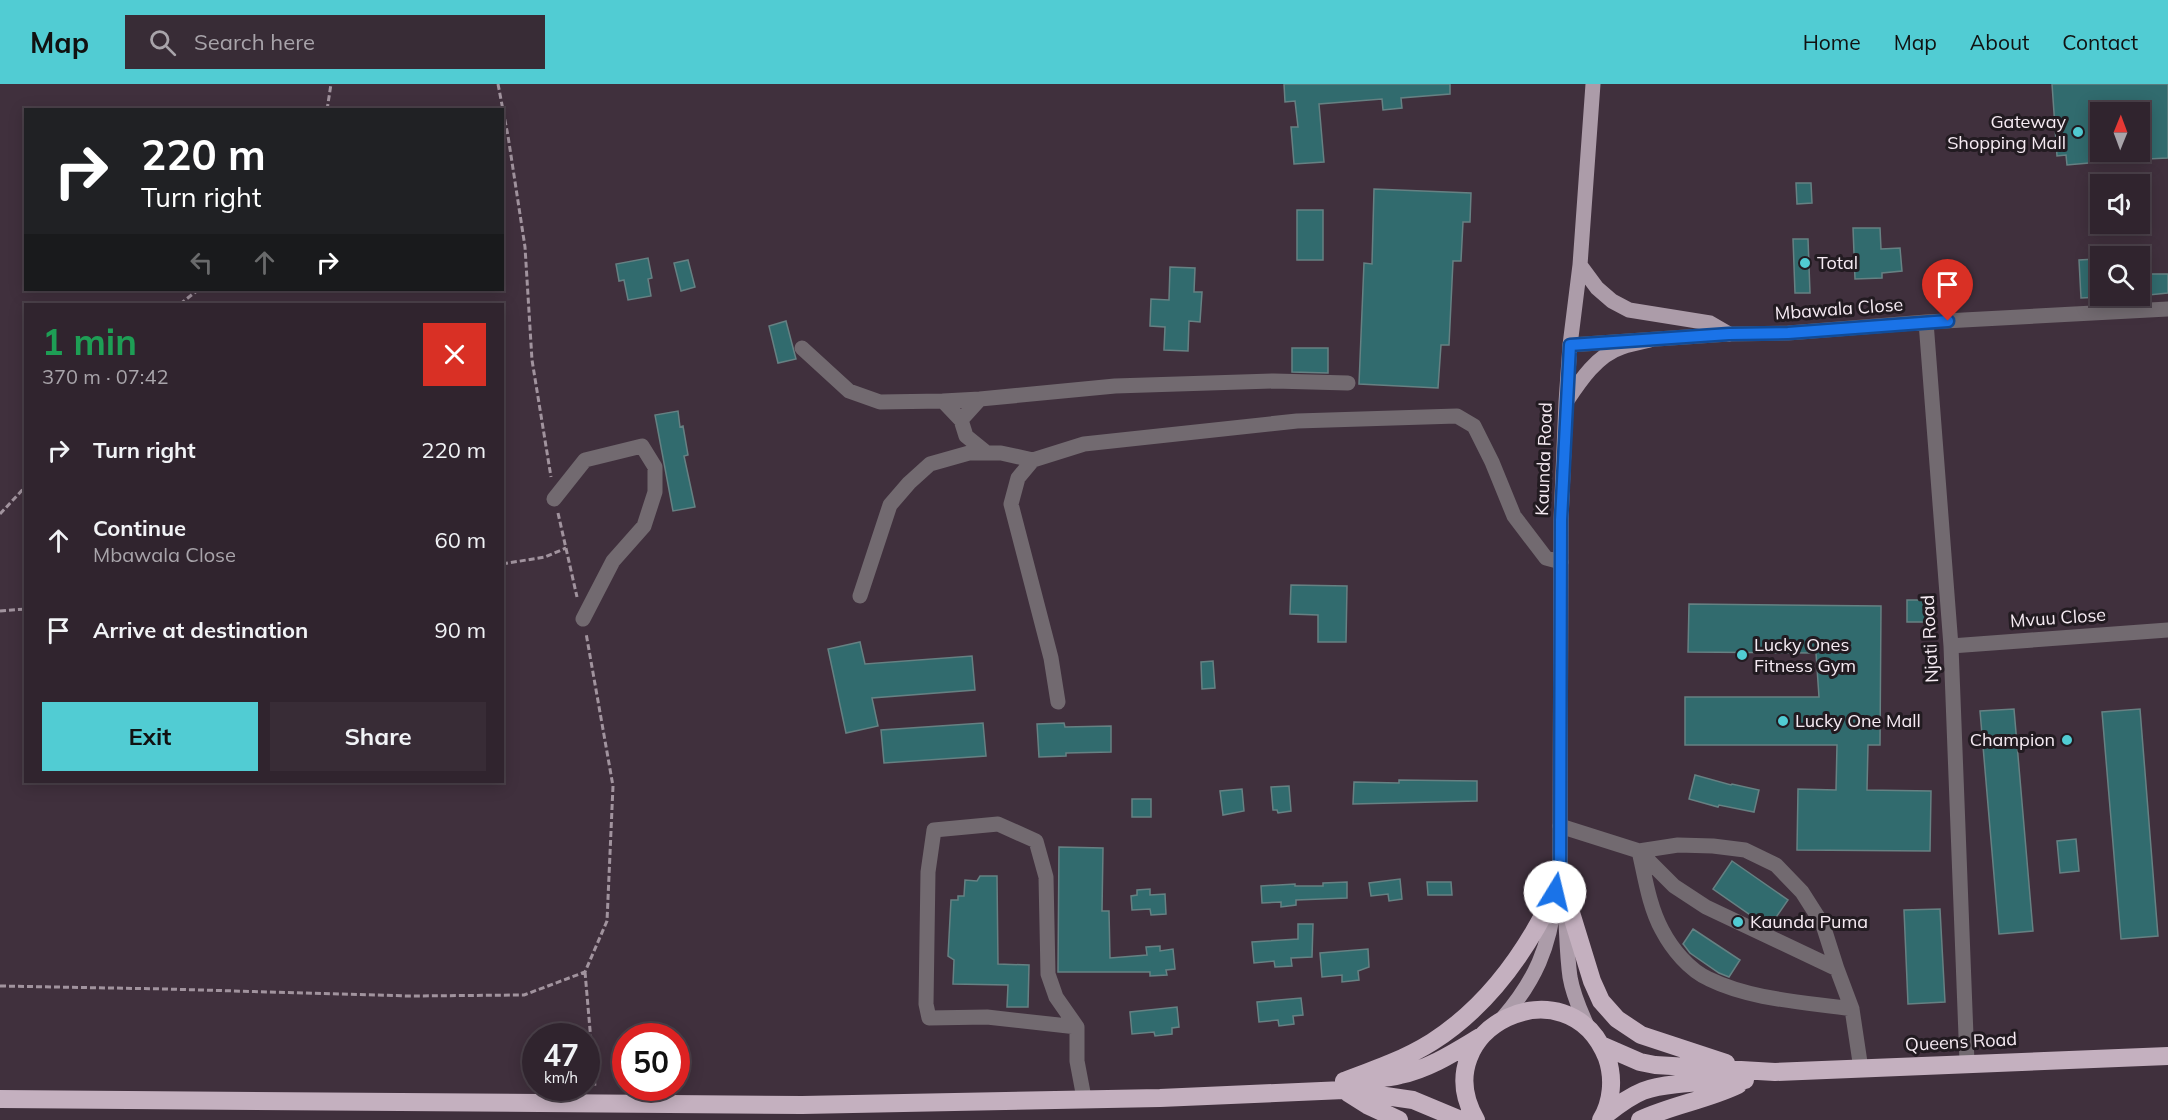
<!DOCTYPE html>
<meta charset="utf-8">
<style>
:root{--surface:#30242e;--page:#382c36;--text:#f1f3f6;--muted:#a8a4aa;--line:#4b414a;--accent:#51ccd3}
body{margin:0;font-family:Mulish,sans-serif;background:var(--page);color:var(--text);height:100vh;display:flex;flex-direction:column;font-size:22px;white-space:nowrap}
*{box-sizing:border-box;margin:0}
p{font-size:20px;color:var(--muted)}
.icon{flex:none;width:33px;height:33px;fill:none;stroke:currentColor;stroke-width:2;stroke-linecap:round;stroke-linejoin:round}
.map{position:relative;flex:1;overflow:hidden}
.side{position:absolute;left:24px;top:219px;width:480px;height:480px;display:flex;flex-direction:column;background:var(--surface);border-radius:0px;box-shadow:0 3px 15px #0003,0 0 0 2px var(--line)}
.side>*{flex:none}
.top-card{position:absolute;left:24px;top:24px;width:480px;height:183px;border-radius:0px;box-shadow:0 3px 15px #0003,0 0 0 2px var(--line);background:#202124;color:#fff;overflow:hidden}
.needle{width:39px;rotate:1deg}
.tools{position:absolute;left:2090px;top:18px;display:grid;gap:12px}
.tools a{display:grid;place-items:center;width:60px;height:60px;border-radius:0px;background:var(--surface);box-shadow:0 3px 15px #0003,0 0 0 2px var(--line);font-size:30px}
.speed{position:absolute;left:522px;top:939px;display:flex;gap:12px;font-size:30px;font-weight:700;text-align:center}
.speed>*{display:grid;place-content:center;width:78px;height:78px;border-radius:50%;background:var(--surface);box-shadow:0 3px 15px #0003,0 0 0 2px var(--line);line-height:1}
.speed small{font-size:15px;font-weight:400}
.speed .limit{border:9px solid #d22;background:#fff;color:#111}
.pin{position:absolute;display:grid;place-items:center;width:51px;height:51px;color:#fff;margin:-62px -26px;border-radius:50% 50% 50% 0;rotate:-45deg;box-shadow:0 0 6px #0007}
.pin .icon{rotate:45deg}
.me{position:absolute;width:66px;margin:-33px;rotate:9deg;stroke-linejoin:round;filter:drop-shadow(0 0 4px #0008)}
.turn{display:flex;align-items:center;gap:21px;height:126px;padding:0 18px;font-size:27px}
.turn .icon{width:78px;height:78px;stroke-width:2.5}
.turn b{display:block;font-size:42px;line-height:51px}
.lanes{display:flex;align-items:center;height:57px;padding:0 18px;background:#0003;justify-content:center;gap:30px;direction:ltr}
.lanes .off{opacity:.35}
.round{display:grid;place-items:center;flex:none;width:63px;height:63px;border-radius:0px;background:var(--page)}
.headline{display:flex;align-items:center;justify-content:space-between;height:102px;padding:0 18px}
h1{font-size:36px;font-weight:700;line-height:45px;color:#1e9e55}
.button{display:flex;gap:12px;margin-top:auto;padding:12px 18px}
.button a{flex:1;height:69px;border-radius:0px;background:var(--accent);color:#111;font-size:24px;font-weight:700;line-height:69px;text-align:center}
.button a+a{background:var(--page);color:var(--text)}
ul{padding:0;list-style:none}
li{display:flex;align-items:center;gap:18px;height:90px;padding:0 18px}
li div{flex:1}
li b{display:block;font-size:22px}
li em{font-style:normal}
header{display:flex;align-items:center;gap:36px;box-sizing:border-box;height:84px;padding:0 30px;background:var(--accent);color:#111}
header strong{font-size:28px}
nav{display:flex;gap:33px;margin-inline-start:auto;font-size:21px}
.search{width:420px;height:54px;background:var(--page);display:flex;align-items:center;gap:15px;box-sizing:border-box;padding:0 21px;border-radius:0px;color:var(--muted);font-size:22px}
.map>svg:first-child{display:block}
.building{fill:#316b6e;stroke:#668183;stroke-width:1.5}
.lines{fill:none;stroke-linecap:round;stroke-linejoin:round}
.path{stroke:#a1939e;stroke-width:3;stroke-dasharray:6 3;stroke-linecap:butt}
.minor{stroke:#726a70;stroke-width:15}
.major{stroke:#ac9ca9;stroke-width:15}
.highway{stroke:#c4b0bf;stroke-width:18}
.route-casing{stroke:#114b97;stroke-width:15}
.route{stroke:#1a73e8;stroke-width:10}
.poi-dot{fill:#51ccd3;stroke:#221b21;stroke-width:2}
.labels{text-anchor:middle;stroke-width:6;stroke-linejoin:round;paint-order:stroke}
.poi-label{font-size:18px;fill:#f6ebf3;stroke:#221b21;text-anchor:start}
.street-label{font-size:18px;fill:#f6ebf3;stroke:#221b21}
</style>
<header>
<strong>Map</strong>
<div class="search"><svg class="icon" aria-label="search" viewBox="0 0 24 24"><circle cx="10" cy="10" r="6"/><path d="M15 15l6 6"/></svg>Search here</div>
<nav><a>Home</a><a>Map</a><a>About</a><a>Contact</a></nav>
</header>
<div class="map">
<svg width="2168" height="1036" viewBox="0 0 2168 1036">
<rect width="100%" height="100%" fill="#40303d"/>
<path class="building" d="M 1284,0 L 1450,0 L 1450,10 L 1401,14 L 1402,24 L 1383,26 L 1382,15 L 1319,20 L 1324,78 L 1294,80 L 1291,43 L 1298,43 L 1295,17 L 1285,18 Z
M 2052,0 L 2168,0 L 2168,74 L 2147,75 L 2146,64 L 2139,65 L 2139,28 L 2100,28 L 2100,78 L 2067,81 L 2066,71 L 2057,72 Z
M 1796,99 L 1811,99 L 1812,119 L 1797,120 Z
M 1374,105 L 1471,109 L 1470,138 L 1463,138 L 1461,177 L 1453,177 L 1449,261 L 1441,261 L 1438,304 L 1359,300 L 1364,179 L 1372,180 Z
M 1297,126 L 1323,126 L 1323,176 L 1297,176 Z
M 1853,144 L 1880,144 L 1881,165 L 1900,164 L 1902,187 L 1882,189 L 1882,194 L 1855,195 Z
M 1793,155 L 1808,155 L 1810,209 L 1795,209 Z
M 648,174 L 652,194 L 648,195 L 651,212 L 628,216 L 624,196 L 619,197 L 616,180 Z
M 2096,175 L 2097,195 L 2100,195 L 2100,213 L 2081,214 L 2079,176 Z
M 688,176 L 695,203 L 681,207 L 674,179 Z
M 1170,183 L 1195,184 L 1194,208 L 1202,208 L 1200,238 L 1189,237 L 1188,267 L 1164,266 L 1165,243 L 1150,242 L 1151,215 L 1169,216 Z
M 2139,190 L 2168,190 L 2168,209 L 2139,212 Z
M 786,237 L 796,275 L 778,279 L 769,242 Z
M 1292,264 L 1328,264 L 1328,289 L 1292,288 Z
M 678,327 L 680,343 L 683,342 L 688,371 L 684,372 L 695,423 L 673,427 L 655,331 Z
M 1291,501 L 1347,502 L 1346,558 L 1318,558 L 1318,531 L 1290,530 Z
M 1907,516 L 1929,516 L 1929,538 L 1907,538 Z
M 1689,520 L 1881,522 L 1880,661 L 1868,661 L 1867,706 L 1931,707 L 1930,767 L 1797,766 L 1798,705 L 1836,706 L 1837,661 L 1685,661 L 1685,613 L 1819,613 L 1816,569 L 1688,568 Z
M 860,558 L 865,580 L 972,572 L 975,606 L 872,614 L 878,642 L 846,649 L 828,565 Z
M 1213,577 L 1215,604 L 1202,605 L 1201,578 Z
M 2014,625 L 2033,847 L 1999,850 L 1980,627 Z
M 2140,625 L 2158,852 L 2121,855 L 2102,628 Z
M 983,639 L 986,672 L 884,679 L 881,646 Z
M 1064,639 L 1065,643 L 1111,642 L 1111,668 L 1066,669 L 1066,672 L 1039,673 L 1037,640 Z
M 1695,691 L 1731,701 L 1732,700 L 1759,706 L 1754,728 L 1719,721 L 1718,723 L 1689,715 Z
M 1399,696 L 1477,697 L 1477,717 L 1353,720 L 1354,698 L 1399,699 Z
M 1289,702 L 1291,727 L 1278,729 L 1277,726 L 1273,726 L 1271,703 Z
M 1242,705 L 1244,727 L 1223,731 L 1220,707 Z
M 1132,715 L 1151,715 L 1151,733 L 1132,733 Z
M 2076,755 L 2079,787 L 2060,789 L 2057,757 Z
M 1059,763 L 1103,764 L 1102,827 L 1109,827 L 1110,874 L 1147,871 L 1146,863 L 1160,862 L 1160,867 L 1173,865 L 1175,885 L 1166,886 L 1167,891 L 1150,892 L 1150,888 L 1058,888 Z
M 1732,777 L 1788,816 L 1770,842 L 1759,837 L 1713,805 Z
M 980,792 L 997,792 L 998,880 L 1029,881 L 1028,923 L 1007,923 L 1008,901 L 953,900 L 954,876 L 948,872 L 951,816 L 958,816 L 958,812 L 964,812 L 965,796 L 977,797 Z
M 1400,795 L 1402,815 L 1389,817 L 1388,810 L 1371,812 L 1369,799 Z
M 1347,798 L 1347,814 L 1296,816 L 1296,821 L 1281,823 L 1281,818 L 1262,819 L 1261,802 L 1295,800 L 1295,802 L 1323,802 L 1323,799 Z
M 1427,798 L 1451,798 L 1452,811 L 1428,811 Z
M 1150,805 L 1150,811 L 1165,810 L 1166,830 L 1151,831 L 1150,825 L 1132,826 L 1131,812 L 1137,811 L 1137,806 Z
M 1940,825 L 1945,918 L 1908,920 L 1904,826 Z
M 1298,840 L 1313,840 L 1312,873 L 1291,874 L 1292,882 L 1275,883 L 1274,877 L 1254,879 L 1252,858 L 1298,855 Z
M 1693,845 L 1740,876 L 1729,893 L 1719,889 L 1690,869 L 1684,861 L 1683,860 Z
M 1368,865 L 1369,883 L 1358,887 L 1359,896 L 1342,898 L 1342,891 L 1322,893 L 1320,869 Z
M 1301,914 L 1303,931 L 1293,932 L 1294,940 L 1279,942 L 1278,936 L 1259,938 L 1257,918 Z
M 1177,923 L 1179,943 L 1172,944 L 1172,950 L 1155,952 L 1154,948 L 1132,950 L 1130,928 Z"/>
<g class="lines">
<path class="path" d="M 498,0 L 508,52 L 525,163 L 532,276 L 551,393
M 327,26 L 331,0
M 180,220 L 198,206
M 558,429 L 577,513
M 0,430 L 26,402
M 502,480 L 545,473 L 566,464
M 0,527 L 26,525
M 585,888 L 595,1003
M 0,902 L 166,905 L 409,912 L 524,911 L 585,888 L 607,837 L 613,702 L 586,549"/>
<path class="minor" d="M 1926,238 L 1951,562 L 1967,978
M 1570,261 L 1729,250 L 1788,249 L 1926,238 L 2168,225
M 802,264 L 849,307 L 880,318 L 943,317 L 961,336 L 966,352 L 987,369
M 943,317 L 980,315
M 961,336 L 980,315 L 1115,302 L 1274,297 L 1348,299
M 1033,376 L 1018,394 L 1011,420 L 1051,574 L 1058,618
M 554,415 L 585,376 L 642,362 L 655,383 L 655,408 L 644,442 L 613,477 L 583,535
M 860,512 L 890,421 L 909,399 L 930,380 L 969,369 L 1001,369 L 1033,376 L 1084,360 L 1297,337 L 1457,332 L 1474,342 L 1492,378 L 1514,432 L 1546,474 L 1561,478
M 1951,562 L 2168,546
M 1560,742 L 1639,767 L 1674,802 L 1706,823 L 1837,885 L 1852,925 L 1861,985
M 1837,885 L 1823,841 L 1802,808 L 1776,781 L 1745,766 L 1713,762 L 1678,761 L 1639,767 C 1645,793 1649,822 1662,846 C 1672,865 1689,886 1709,895 C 1752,916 1805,918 1852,925
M 1077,943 L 987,933 L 929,934 L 926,920 L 928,788 L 934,746 L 998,740 L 1036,757 L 1046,793 L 1048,890 L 1056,913 L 1077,943 L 1077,977 L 1084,1014"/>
<path class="major" d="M 1580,181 L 1597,204 L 1612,217 L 1629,226 L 1710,239 L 1729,250
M 1566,318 C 1580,297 1597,271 1622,263 C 1631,260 1641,258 1650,256
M 1502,935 C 1535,897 1550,863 1555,813
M 1589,946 C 1581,929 1573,911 1570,893 C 1565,858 1568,823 1560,789 L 1561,436 L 1566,318 L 1570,261 L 1580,181 L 1593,0"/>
<path class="highway" d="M 1564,806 L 1592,897 L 1601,917 L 1617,935 L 1641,951 L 1726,979
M 1601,961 L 1640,978 L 1655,981 L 1775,988 L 2168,972
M 1367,995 C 1378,994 1389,994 1400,991 C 1429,985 1455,968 1480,953
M 1344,997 C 1374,986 1405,975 1432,958 C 1487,923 1527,867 1555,808
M 1348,1009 L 1367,1021 L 1399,1036
M 0,1015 L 802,1021 L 1160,1014 L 1344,1006 L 1413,1016 L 1461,1036
M 1603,1033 C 1616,1023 1628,1013 1643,1007 C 1669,997 1716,999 1745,996
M 1476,1036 C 1423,945 1568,875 1607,974 C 1614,994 1612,1018 1601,1036
M 1640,1036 C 1672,1021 1707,1016 1738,1001"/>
</g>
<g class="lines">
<g class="route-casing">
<path id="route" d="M 1555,808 L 1560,789 L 1561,436 L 1570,261 L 1729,250 L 1788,249 L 1948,237"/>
</g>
<use href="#route" class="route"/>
</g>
<g class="poi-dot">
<circle cx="2078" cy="48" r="6"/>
<circle cx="1805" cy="179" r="6"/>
<circle cx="1742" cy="571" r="6"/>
<circle cx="1783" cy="637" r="6"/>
<circle cx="2067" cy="656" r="6"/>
<circle cx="1738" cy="838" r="6"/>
</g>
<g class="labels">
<g class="poi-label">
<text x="2066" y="44" text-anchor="end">Gateway<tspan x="2066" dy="21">Shopping Mall</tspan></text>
<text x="1817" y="185">Total</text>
<text x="1754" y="567">Lucky Ones<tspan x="1754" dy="21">Fitness Gym</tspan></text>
<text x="1795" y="643">Lucky One Mall</text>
<text x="2055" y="662" text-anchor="end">Champion</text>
<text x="1750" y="844">Kaunda Puma</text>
</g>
<g class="street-label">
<text transform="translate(1839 225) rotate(-4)" y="6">Mbawala Close</text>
<text transform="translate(1544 375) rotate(-88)" y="6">Kaunda Road</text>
<text transform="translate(2058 534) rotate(-4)" y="6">Mvuu Close</text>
<text transform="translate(1930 555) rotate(-93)" y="6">Njati Road</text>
<text transform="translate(1961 958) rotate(-3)" y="6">Queens Road</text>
</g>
</g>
</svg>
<div class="tools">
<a><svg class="needle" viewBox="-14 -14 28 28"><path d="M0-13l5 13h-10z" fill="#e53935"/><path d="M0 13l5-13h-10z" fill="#a8a4aa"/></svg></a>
<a><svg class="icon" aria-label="sound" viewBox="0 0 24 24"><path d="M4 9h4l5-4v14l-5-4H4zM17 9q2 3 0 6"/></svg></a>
<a><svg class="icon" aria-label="search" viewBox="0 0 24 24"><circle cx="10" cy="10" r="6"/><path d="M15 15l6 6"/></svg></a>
</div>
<div class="speed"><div>47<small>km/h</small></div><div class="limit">50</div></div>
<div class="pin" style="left:1948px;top:237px;background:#d93025"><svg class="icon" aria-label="arrive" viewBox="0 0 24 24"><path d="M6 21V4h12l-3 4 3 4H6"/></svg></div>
<svg class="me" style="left:1555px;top:808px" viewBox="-20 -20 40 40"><circle r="19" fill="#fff"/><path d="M0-13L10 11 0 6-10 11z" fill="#1a73e8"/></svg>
<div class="top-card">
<div class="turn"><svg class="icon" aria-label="right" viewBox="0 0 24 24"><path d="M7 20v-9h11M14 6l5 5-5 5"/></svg><div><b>220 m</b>Turn right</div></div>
<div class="lanes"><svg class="icon off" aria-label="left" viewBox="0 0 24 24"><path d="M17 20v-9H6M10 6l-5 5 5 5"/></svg><svg class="icon off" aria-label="ahead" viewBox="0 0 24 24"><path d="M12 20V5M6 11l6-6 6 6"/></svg><svg class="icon" aria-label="right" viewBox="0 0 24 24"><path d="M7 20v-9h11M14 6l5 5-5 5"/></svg></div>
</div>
<section class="side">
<div class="headline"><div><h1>1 min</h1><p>370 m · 07:42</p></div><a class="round" style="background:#d93025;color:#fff"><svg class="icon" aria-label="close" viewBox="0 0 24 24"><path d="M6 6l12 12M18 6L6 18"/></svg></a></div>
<ul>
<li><svg class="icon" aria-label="right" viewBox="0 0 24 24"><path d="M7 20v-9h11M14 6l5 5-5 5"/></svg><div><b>Turn right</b></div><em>220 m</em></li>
<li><svg class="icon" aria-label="ahead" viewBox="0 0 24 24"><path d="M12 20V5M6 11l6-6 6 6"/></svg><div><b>Continue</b><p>Mbawala Close</p></div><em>60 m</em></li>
<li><svg class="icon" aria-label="arrive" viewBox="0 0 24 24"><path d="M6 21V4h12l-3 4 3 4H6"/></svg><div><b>Arrive at destination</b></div><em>90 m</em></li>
</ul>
<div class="button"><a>Exit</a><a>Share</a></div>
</section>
</div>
